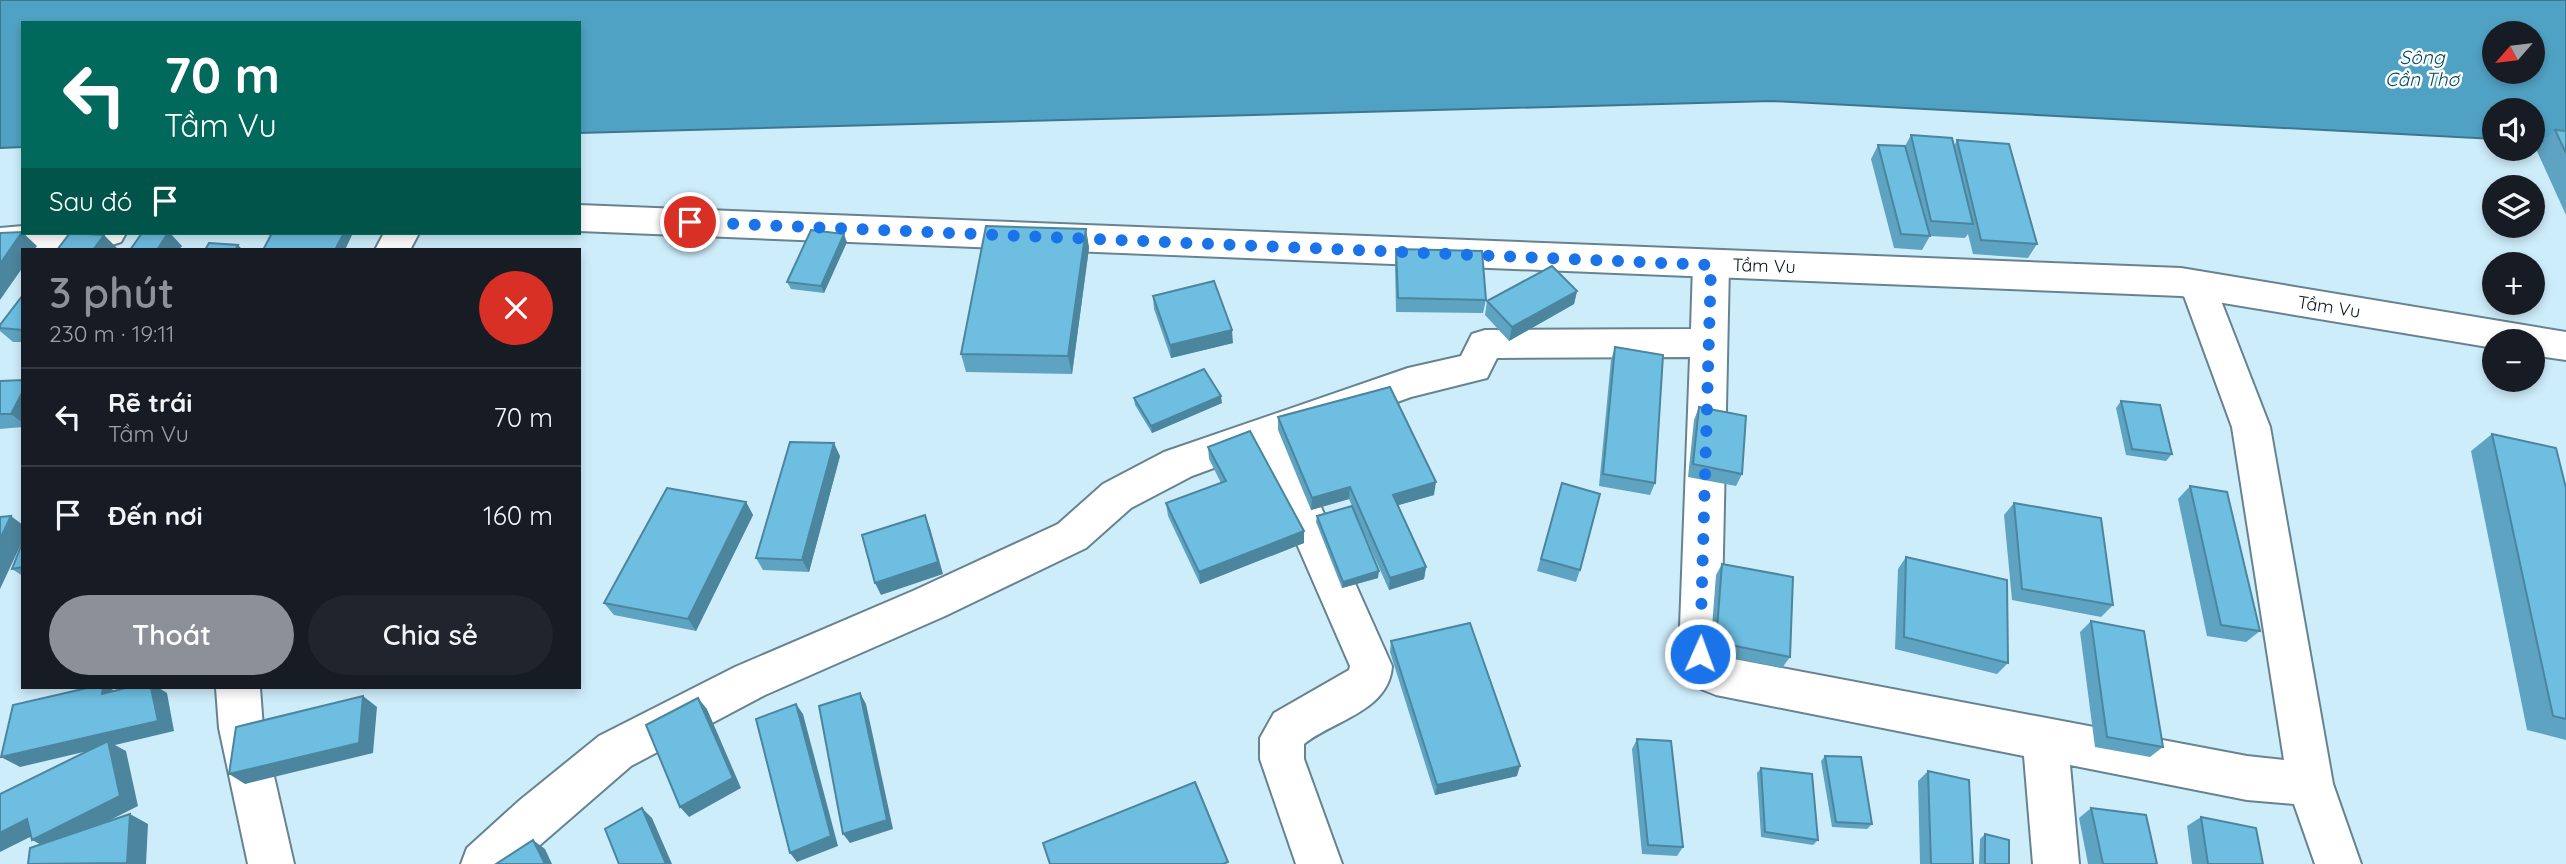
<!DOCTYPE html>
<html lang="vi">
<meta charset="utf-8">
<style>
:root{--surface:#171b24;--page:#20242c;--text:#f1f3f6;--muted:#9ea1a6;--line:#363941;--accent:#8c9099}
body{margin:0;font-family:Quicksand,sans-serif;background:var(--page);color:var(--text);height:100vh;display:flex;flex-direction:column;font-size:26px;white-space:nowrap}
*{box-sizing:border-box;margin:0}
p{font-size:23px;color:var(--muted)}
.icon{flex:none;width:38px;height:38px;fill:none;stroke:currentColor;stroke-width:2;stroke-linecap:round;stroke-linejoin:round}
.map{position:relative;flex:1;overflow:hidden}
.drawer{position:absolute;left:21px;top:248px;width:560px;height:441px;display:flex;flex-direction:column;background:var(--surface);border-radius:0px;box-shadow:0 4px 10px #0003}
.drawer>*{flex:none}
.hud{position:absolute;left:21px;top:21px;width:560px;height:214px;border-radius:0px;box-shadow:0 4px 10px #0003;background:#00695c;color:#fff;overflow:hidden}
.needle{width:46px;rotate:242deg}
.tools{position:absolute;left:2482px;top:21px;display:grid;gap:14px}
.tools a{display:grid;place-items:center;width:63px;height:63px;border-radius:50%;background:var(--surface);box-shadow:0 4px 10px #0003;font-size:35px}
.pin{position:absolute;display:grid;place-items:center;width:60px;height:60px;color:#fff;margin:-30px;border:4px solid #fff;border-radius:50%;box-shadow:0 2px 7px #0007}
.me{position:absolute;width:77px;margin:-38px;rotate:2deg;stroke-linejoin:round;filter:drop-shadow(0 0 5px #0008)}
.turn{display:flex;align-items:center;gap:24px;height:147px;padding:0 28px;font-size:32px}
.turn .icon{width:91px;height:91px;stroke-width:2.5}
.turn b{display:block;font-size:49px;line-height:60px}
.then{display:flex;align-items:center;height:66px;padding:0 28px;background:#0003;gap:14px;font-size:26px}
.round{display:grid;place-items:center;flex:none;width:74px;height:74px;border-radius:37px;background:var(--page)}
.headline{display:flex;align-items:center;justify-content:space-between;height:119px;padding:0 28px}
h1{font-size:42px;font-weight:600;line-height:52px;color:var(--accent)}
.action{display:flex;gap:14px;margin-top:auto;padding:14px 28px}
.action a{flex:1;height:80px;border-radius:42px;background:var(--accent);color:#fff;font-size:28px;font-weight:600;line-height:80px;text-align:center}
.action a+a{background:var(--page);color:var(--text)}
ul{padding:0;list-style:none}
li{display:flex;align-items:center;gap:21px;height:98px;padding:0 28px;border-top:2px solid var(--line)}
li div{flex:1}
li b{display:block;font-size:26px}
li em{font-style:normal}
.map>svg:first-child{display:block}
.water{fill:#50a2c4;stroke:#3b7791;stroke-width:2;fill-rule:evenodd}
.lines{fill:none;stroke-linecap:round;stroke-linejoin:round}
.minor-casing{stroke:#678390;stroke-width:4}
.tertiary-casing{stroke:#678390;stroke-width:4}
.minor{fill:#fff;fill-rule:evenodd}
.tertiary{fill:#fff;fill-rule:evenodd}
.wall{fill:#5ea3c2}
.shaded-wall{fill:#4c859e}
.building{fill:#6dbee1;stroke:#4c859e;stroke-width:2}
.route{stroke:#1a73e8;stroke-width:12;stroke-dasharray:0 21.6}
.labels{text-anchor:middle;stroke-width:5;stroke-linejoin:round;paint-order:stroke}
.street-label{font-size:18px;fill:#091419;stroke:#fff}
.water-label{font-size:19px;font-style:italic;fill:#014a62;stroke:#fff}
</style>
<div class="map">
<svg width="2566" height="864" viewBox="0 0 2566 864">
<rect width="100%" height="100%" fill="#ceedfb"/>
<path class="water" d="M 0,0 L 2566,0 L 2566,143 L 2532,141 L 2532,110 L 2494,110 L 2494,139 L 1772,101 L 579,133 L 579,23 L 23,23 L 23,147 L 0,148 ZM 2494,33 L 2532,33 L 2532,72 L 2494,72 Z"/>
<g class="lines">
<g class="minor-casing">
<path id="minor" d="M 384,233 L 419,233 L 410,250 L 375,250 Z
M 1711,252 L 1723,256 L 1729,265 L 1721,648 L 1729,658 L 2247,756 L 2284,760 L 2232,427 L 2180,285 L 2185,275 L 2198,271 L 2211,275 L 2270,427 L 2333,784 L 2361,864 L 2315,864 L 2294,804 L 2247,800 L 2070,765 L 2079,864 L 2033,864 L 2024,756 L 1716,695 L 1701,689 L 1679,654 L 1690,357 L 1497,358 L 1487,378 L 1411,397 L 1291,440 L 1392,666 C 1389,711 1334,720 1304,744 L 1304,759 L 1342,864 L 1296,864 L 1260,759 L 1260,738 L 1274,713 L 1349,670 L 1350,666 L 1257,452 L 1192,476 L 1131,508 L 1086,548 L 945,616 L 765,695 L 631,766 L 518,864 L 461,864 L 467,848 L 520,800 L 599,736 L 735,667 L 915,590 L 1058,524 L 1103,484 L 1164,452 L 1408,368 L 1461,356 L 1472,334 L 1485,330 L 1691,329 L 1693,265 L 1699,256 Z
M 216,688 L 260,688 L 263,728 L 294,864 L 248,864 L 219,728 Z"/>
</g>
<g class="tertiary-casing">
<path id="tertiary" d="M 579,205 L 2181,268 L 2566,332 L 2566,360 L 2532,355 L 2532,341 L 2494,341 L 2494,348 L 2181,296 L 579,231 Z
M 23,226 L 23,233 L 126,233 L 121,242 L 109,246 L 0,254 L 0,228 Z"/>
</g>
<use href="#minor" class="minor"/>
<use href="#tertiary" class="tertiary"/>
</g>
<path class="wall" d="M 2555,130 L 2566,131 L 2566,215 L 2536,149 Z
M 1911,135 L 1954,146 L 1957,140 L 2037,244 L 2028,258 L 1973,254 L 1968,234 L 1965,238 L 1930,236 L 1922,250 L 1894,248 L 1871,159 L 1878,145 L 1905,146 Z
M 1086,229 L 1089,248 L 1072,374 L 966,372 L 961,354 Z
M 847,242 L 824,293 L 791,289 L 787,282 Z
M 1396,249 L 1486,300 L 1483,313 L 1396,312 L 1395,263 Z
M 1577,291 L 1574,304 L 1509,341 L 1485,315 L 1487,301 Z
M 23,295 L 23,342 L 13,342 L 0,331 L 0,325 Z
M 1153,296 L 1233,343 L 1171,358 L 1154,309 Z
M 1615,347 L 1655,483 L 1650,495 L 1599,486 L 1611,360 Z
M 23,380 L 23,427 L 0,429 L 0,381 Z
M 1134,398 L 1222,403 L 1152,433 L 1135,405 Z
M 2121,401 L 2172,454 L 2166,461 L 2126,455 L 2116,408 Z
M 1699,407 L 1742,474 L 1736,486 L 1688,477 L 1694,420 Z
M 1278,417 L 1434,495 L 1398,505 L 1426,567 L 1424,579 L 1389,590 L 1349,499 L 1311,510 L 1278,430 Z
M 2492,434 L 2566,488 L 2566,740 L 2527,730 L 2471,451 Z
M 1208,447 L 1304,531 L 1304,543 L 1200,584 L 1168,516 L 1166,503 L 1221,483 L 1209,459 Z
M 840,456 L 809,572 L 763,570 L 756,558 Z
M 1562,483 L 1580,570 L 1576,582 L 1537,571 Z
M 2190,486 L 2260,631 L 2246,642 L 2207,636 L 2178,499 Z
M 746,502 L 753,515 L 696,631 L 614,615 L 604,603 Z
M 2014,503 L 2113,605 L 2101,617 L 2012,600 L 2004,515 Z
M 1317,516 L 1378,578 L 1342,588 L 1316,522 Z
M 23,541 L 23,576 L 12,569 Z
M 1906,557 L 2008,663 L 1997,674 L 1895,649 L 1898,569 Z
M 1722,564 L 1790,657 L 1782,668 L 1710,653 L 1716,575 Z
M 2091,621 L 2163,747 L 2150,757 L 2095,747 L 2080,632 Z
M 1391,641 L 1517,776 L 1435,795 L 1390,652 Z
M 1637,739 L 1683,847 L 1677,856 L 1642,854 L 1632,749 Z
M 1825,756 L 1872,824 L 1867,829 L 1832,827 L 1821,761 Z
M 1761,768 L 1818,840 L 1813,845 L 1761,837 L 1757,773 Z
M 1928,771 L 1973,864 L 1920,864 L 1918,781 Z
M 2091,808 L 2157,864 L 2088,864 L 2079,818 Z
M 2201,817 L 2263,864 L 2192,864 L 2187,826 Z
M 1985,834 L 2009,864 L 1979,864 L 1980,839 Z"/>
<path class="shaded-wall" d="M 1086,229 L 1089,248 L 1072,374 L 1068,356 Z
M 22,232 L 37,246 L 34,250 L 23,250 L 23,267 L 0,300 L 0,264 Z
M 168,233 L 170,233 L 182,246 L 179,250 L 157,250 Z
M 344,233 L 353,233 L 345,250 L 335,250 Z
M 844,234 L 847,242 L 824,293 L 821,286 Z
M 104,235 L 118,249 L 117,250 L 93,250 Z
M 238,245 L 243,250 L 235,250 Z
M 1577,291 L 1574,304 L 1509,341 L 1512,327 Z
M 1232,330 L 1233,343 L 1171,358 L 1170,345 Z
M 23,391 L 23,423 L 11,414 Z
M 1221,396 L 1222,403 L 1152,433 L 1151,426 Z
M 834,443 L 840,456 L 809,572 L 802,560 Z
M 1436,482 L 1434,495 L 1392,507 L 1393,495 Z
M 1350,487 L 1349,499 L 1311,510 L 1312,498 Z
M 746,502 L 753,515 L 696,631 L 688,619 Z
M 925,515 L 930,528 L 943,574 L 881,595 L 875,583 Z
M 11,516 L 23,525 L 23,540 L 0,589 L 0,539 Z
M 1304,531 L 1304,543 L 1200,584 L 1199,572 Z
M 1426,567 L 1424,579 L 1389,590 L 1390,578 Z
M 1379,571 L 1378,578 L 1342,588 L 1343,582 Z
M 103,688 L 110,688 L 121,695 L 102,694 Z
M 151,688 L 159,688 L 167,693 L 174,731 L 115,745 L 126,751 L 138,806 L 51,850 L 32,840 L 109,746 L 20,767 L 1,757 Z
M 860,693 L 866,704 L 893,829 L 850,843 L 843,834 Z
M 363,696 L 377,707 L 373,753 L 245,784 L 229,774 Z
M 698,698 L 707,709 L 741,788 L 689,817 L 680,807 Z
M 796,704 L 803,714 L 838,846 L 797,862 L 790,853 Z
M 1520,766 L 1517,776 L 1435,795 L 1437,785 Z
M 642,808 L 652,818 L 672,864 L 666,864 Z
M 130,814 L 148,824 L 146,864 L 125,864 Z
M 27,819 L 46,829 L 0,852 L 0,833 Z
M 533,840 L 545,849 L 552,864 L 545,864 Z"/>
<path class="building" d="M 2555,130 L 2566,131 L 2566,153 Z
M 1911,135 L 1952,138 L 1973,224 L 1931,221 Z
M 1957,140 L 2009,144 L 2037,244 L 1981,240 Z
M 1878,145 L 1905,146 L 1930,236 L 1901,234 Z
M 986,226 L 1086,229 L 1068,356 L 961,354 Z
M 811,230 L 844,234 L 821,286 L 787,282 Z
M 22,232 L 0,264 L 0,233 Z
M 70,233 L 104,235 L 93,250 L 57,250 Z
M 142,233 L 168,233 L 157,250 L 130,250 Z
M 272,233 L 344,233 L 335,250 L 263,250 Z
M 209,243 L 238,245 L 235,250 L 205,250 Z
M 1396,249 L 1482,251 L 1486,300 L 1398,298 Z
M 1552,266 L 1577,291 L 1512,327 L 1487,301 Z
M 1214,281 L 1232,330 L 1170,345 L 1153,296 Z
M 23,295 L 23,330 L 0,328 L 0,325 Z
M 1615,347 L 1663,355 L 1655,483 L 1603,474 Z
M 1204,369 L 1221,396 L 1151,426 L 1134,398 Z
M 23,380 L 23,391 L 11,414 L 0,414 L 0,381 Z
M 1390,387 L 1436,482 L 1393,495 L 1426,567 L 1390,578 L 1350,487 L 1312,498 L 1278,417 Z
M 2121,401 L 2160,405 L 2172,454 L 2132,449 Z
M 1699,407 L 1746,416 L 1742,474 L 1693,464 Z
M 1250,431 L 1304,531 L 1199,572 L 1166,503 L 1226,481 L 1208,447 Z
M 2492,434 L 2556,448 L 2566,488 L 2566,719 L 2553,716 Z
M 790,442 L 834,443 L 802,560 L 756,558 Z
M 1562,483 L 1600,494 L 1580,570 L 1541,559 Z
M 2190,486 L 2227,492 L 2260,631 L 2221,625 Z
M 667,488 L 746,502 L 688,619 L 604,603 Z
M 2014,503 L 2101,518 L 2113,605 L 2022,589 Z
M 1352,506 L 1379,571 L 1343,582 L 1317,516 Z
M 925,515 L 938,562 L 875,583 L 862,535 Z
M 11,516 L 0,539 L 0,517 Z
M 23,541 L 23,567 L 12,569 Z
M 1906,557 L 2007,580 L 2008,663 L 1904,637 Z
M 1722,564 L 1793,577 L 1790,657 L 1716,642 Z
M 2091,621 L 2144,631 L 2163,747 L 2107,737 Z
M 1470,623 L 1520,766 L 1437,785 L 1391,641 Z
M 87,688 L 103,688 L 102,694 L 126,688 L 151,688 L 158,721 L 1,757 L 13,705 Z
M 860,693 L 887,820 L 843,834 L 819,706 Z
M 363,696 L 359,743 L 229,774 L 236,727 Z
M 698,698 L 733,778 L 680,807 L 646,725 Z
M 796,704 L 831,836 L 790,853 L 756,719 Z
M 1637,739 L 1671,741 L 1683,847 L 1648,845 Z
M 108,741 L 120,796 L 32,840 L 27,819 L 0,833 L 0,794 Z
M 1825,756 L 1861,757 L 1872,824 L 1836,822 Z
M 1761,768 L 1812,774 L 1818,840 L 1765,832 Z
M 1928,771 L 1969,780 L 1973,864 L 1931,864 Z
M 1195,782 L 1228,862 L 1223,864 L 1050,864 L 1043,843 Z
M 642,808 L 666,864 L 619,864 L 605,829 Z
M 2091,808 L 2146,815 L 2157,864 L 2103,864 Z
M 130,814 L 127,863 L 28,864 L 30,848 Z
M 2201,817 L 2256,828 L 2263,864 L 2208,864 Z
M 1985,834 L 2009,840 L 2009,864 L 1985,864 Z
M 533,840 L 545,864 L 496,864 Z"/>
<g class="lines">
<path class="route" d="M 690,222 L 1711,265 L 1700,654"/>
</g>
<g class="labels">
<g class="street-label">
<text transform="translate(1764 266) rotate(2)" y="6">Tầm Vu</text>
<text transform="translate(2329 307) rotate(9)" y="6">Tầm Vu</text>
</g>
<g class="water-label">
<text x="2422" y="64">Sông<tspan x="2422" dy="22">Cần Thơ</tspan></text>
</g>
</g>
</svg>
<div class="tools">
<a><svg class="needle" viewBox="-14 -14 28 28"><path d="M0-13l5 13h-10z" fill="#e53935"/><path d="M0 13l5-13h-10z" fill="#9ea1a6"/></svg></a>
<a><svg class="icon" aria-label="sound" viewBox="0 0 24 24"><path d="M4 9h4l5-4v14l-5-4H4zM17 9q2 3 0 6"/></svg></a>
<a><svg class="icon" aria-label="layers" viewBox="0 0 24 24"><path d="M12 4l9 5-9 5-9-5zM3 14l9 5 9-5"/></svg></a>
<a>+</a>
<a>−</a>
</div>
<div class="pin" style="left:690px;top:222px;background:#d93025"><svg class="icon" aria-label="arrive" viewBox="0 0 24 24"><path d="M6 21V4h12l-3 4 3 4H6"/></svg></div>
<svg class="me" style="left:1700px;top:654px" viewBox="-20 -20 40 40"><circle r="17" fill="#1a73e8" stroke="#fff" stroke-width="3"/><path d="M0-11L8 9 0 5-8 9z" fill="#fff"/></svg>
<div class="hud">
<div class="turn"><svg class="icon" aria-label="left" viewBox="0 0 24 24"><path d="M17 20v-9H6M10 6l-5 5 5 5"/></svg><div><b>70 m</b>Tầm Vu</div></div>
<div class="then">Sau đó<svg class="icon" aria-label="arrive" viewBox="0 0 24 24"><path d="M6 21V4h12l-3 4 3 4H6"/></svg></div>
</div>
<section class="drawer">
<div class="headline"><div><h1>3 phút</h1><p>230 m · 19:11</p></div><a class="round" style="background:#d93025;color:#fff"><svg class="icon" aria-label="close" viewBox="0 0 24 24"><path d="M6 6l12 12M18 6L6 18"/></svg></a></div>
<ul>
<li><svg class="icon" aria-label="left" viewBox="0 0 24 24"><path d="M17 20v-9H6M10 6l-5 5 5 5"/></svg><div><b>Rẽ trái</b><p>Tầm Vu</p></div><em>70 m</em></li>
<li><svg class="icon" aria-label="arrive" viewBox="0 0 24 24"><path d="M6 21V4h12l-3 4 3 4H6"/></svg><div><b>Đến nơi</b></div><em>160 m</em></li>
</ul>
<div class="action"><a>Thoát</a><a>Chia sẻ</a></div>
</section>
</div>
